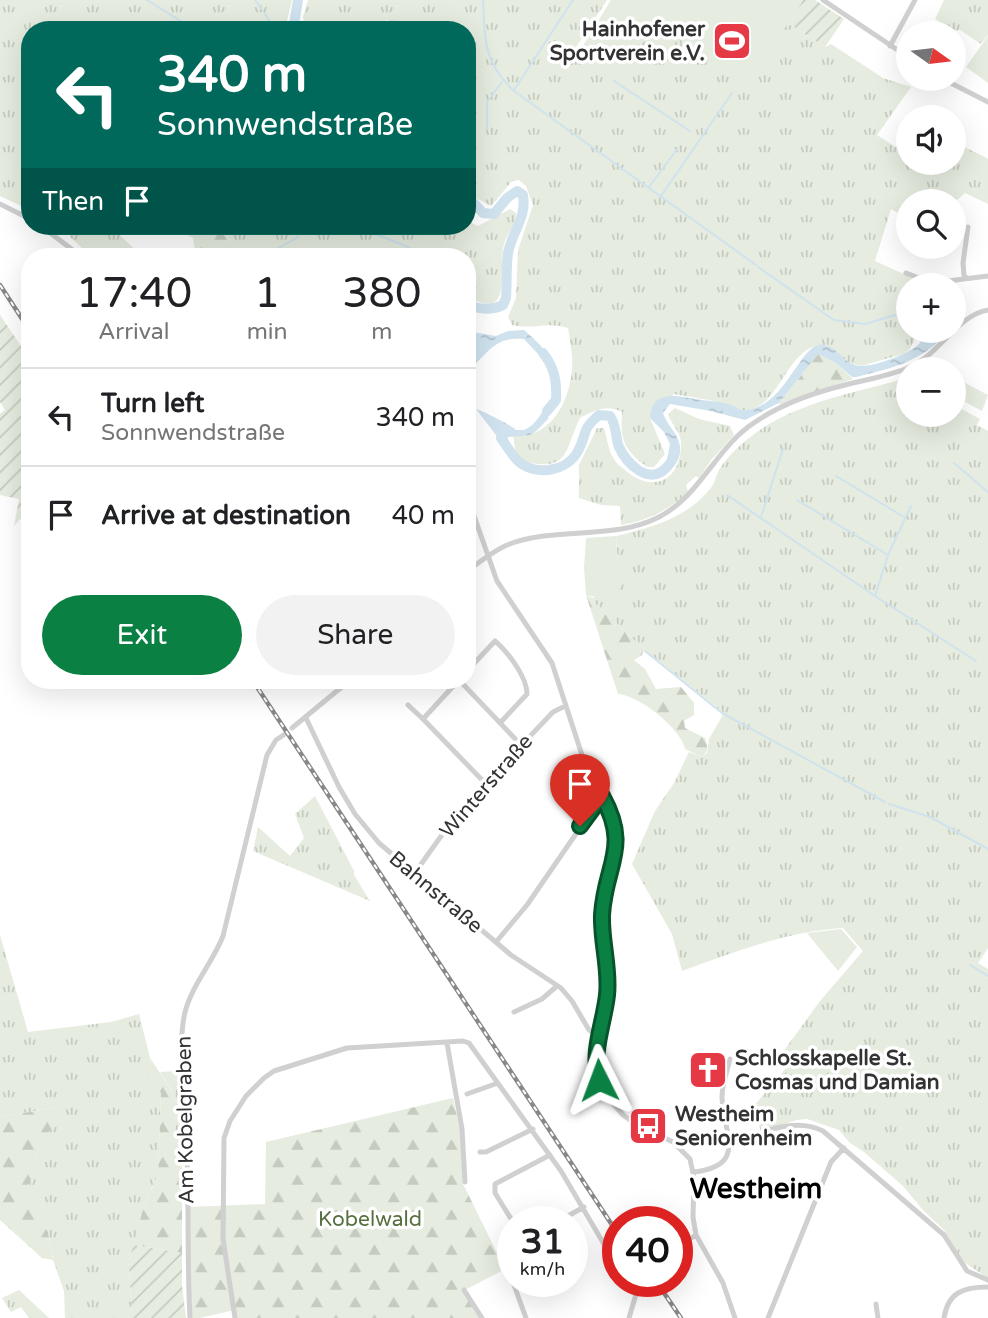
<!DOCTYPE html>
<meta charset="utf-8">
<style>
:root{--surface:#fff;--page:#f2f2f2;--text:#202124;--muted:#757577;--line:#e0e0e0;--accent:#0b8043}
body{margin:0;font-family:"Varela Round",sans-serif;background:var(--page);color:var(--text);height:100vh;display:flex;flex-direction:column;font-size:26px;white-space:nowrap}
*{box-sizing:border-box;margin:0}
p{font-size:23px;color:var(--muted)}
.icon{flex:none;width:38px;height:38px;fill:none;stroke:currentColor;stroke-width:2;stroke-linecap:round;stroke-linejoin:round}
.map{position:relative;flex:1;overflow:hidden}
.details{position:absolute;left:21px;top:248px;width:455px;height:441px;display:flex;flex-direction:column;background:var(--surface);border-radius:28px;box-shadow:0 7px 28px #0002}
.details>*{flex:none}
.hud{position:absolute;left:21px;top:21px;width:455px;height:214px;border-radius:28px;box-shadow:0 7px 28px #0002;background:#00695c;color:#fff;overflow:hidden}
.needle{width:46px;rotate:104deg}
.controls{position:absolute;left:896px;top:21px;display:grid;gap:14px}
.controls a{display:grid;place-items:center;width:70px;height:70px;border-radius:50%;background:var(--surface);box-shadow:0 7px 28px #0002;font-size:35px}
.speed{position:absolute;left:497px;top:1206px;display:flex;gap:14px;font-size:35px;font-weight:700;text-align:center}
.speed>*{display:grid;place-content:center;width:91px;height:91px;border-radius:50%;background:var(--surface);box-shadow:0 7px 28px #0002;line-height:1}
.speed small{font-size:18px;font-weight:400}
.speed .limit{border:10px solid #d22;background:#fff;color:#111}
.pin{position:absolute;display:grid;place-items:center;width:60px;height:60px;color:#fff;margin:-72px -30px;border-radius:50% 50% 50% 0;rotate:-45deg;box-shadow:0 0 7px #0007}
.pin .icon{rotate:45deg}
.me{position:absolute;width:77px;margin:-38px;rotate:357deg;stroke-linejoin:round;filter:drop-shadow(0 0 5px #0008)}
.turn{display:flex;align-items:center;gap:24px;height:147px;padding:0 21px;font-size:32px}
.turn .icon{width:91px;height:91px;stroke-width:2.5}
.turn b{display:block;font-size:49px;line-height:60px}
.then{display:flex;align-items:center;height:66px;padding:0 21px;background:#0003;gap:14px;font-size:26px}
.eta{display:flex;justify-content:space-evenly;align-items:center;height:119px;text-align:center}
.eta b{font-size:42px;font-weight:600;line-height:49px}
.cta{display:flex;gap:14px;margin-top:auto;padding:14px 21px}
.cta a{flex:1;height:80px;border-radius:42px;background:var(--accent);color:#fff;font-size:28px;font-weight:600;line-height:80px;text-align:center}
.cta a+a{background:var(--page);color:var(--text)}
ul{padding:0;list-style:none}
li{display:flex;align-items:center;gap:21px;height:98px;padding:0 21px;border-top:2px solid var(--line)}
li div{flex:1}
li b{display:block;font-size:26px}
li em{font-style:normal}
.map>svg:first-child{display:block}
.grass{fill:url(#grass-tufts)}
.forest{fill:url(#forest-firs)}
.park{fill:#e6ecdf}
.garden{fill:url(#garden-furrows)}
.water{fill:url(#water-ripples)}
.lines{fill:none;stroke-linecap:round;stroke-linejoin:round}
.stream{stroke:#cfe2ee;stroke-width:2}
.canal{stroke:#cfe2ee;stroke-width:6}
.river{stroke:#cfe2ee;stroke-width:10}
.minor{stroke:#d0d0d0;stroke-width:5}
.rail-casing{stroke:#888;stroke-width:4.5}
.rail{stroke:#fff;stroke-width:2;stroke-dasharray:5;stroke-linecap:butt}
.route-casing{stroke:#07532c;stroke-width:18}
.route{stroke:#0b8043;stroke-width:12}
.labels{text-anchor:middle;stroke-width:7;stroke-linejoin:round;paint-order:stroke}
.poi-label{font-size:21px;font-weight:bold;fill:#333;stroke:#fff;text-anchor:start}
.street-label{font-size:21px;fill:#333;stroke:#fff}
.park-label{font-size:21px;fill:#56703f;stroke:#fff}
.district-label{font-size:28px;font-weight:bold;fill:#000;stroke:#fff}
</style>
<div class="map">
<svg width="988" height="1318" viewBox="0 0 988 1318">
<defs>
<pattern id="grass-tufts" width="24" height="20" patternUnits="userSpaceOnUse" patternTransform="scale(1.75)"><rect width="24" height="20" fill="#e6ecdf"/><path d="M3 7l-1-3M5 7V3M7 7l1-3M15 17l-1-3M17 17v-4M19 17l1-3" fill="none" stroke="#c6cbc0"/></pattern>
<pattern id="forest-firs" width="22" height="20" patternUnits="userSpaceOnUse" patternTransform="scale(1.75)"><rect width="22" height="20" fill="#e6ecdf"/><path d="M5 1l3.5 6h-7zM16 11l3.5 6h-7z" fill="#c6cbc0"/></pattern>
<pattern id="garden-furrows" width="10" height="10" patternUnits="userSpaceOnUse" patternTransform="scale(1.75)"><rect width="10" height="10" fill="#e6ecdf"/><path d="M-1 1l2-2M0 10L10 0M9 11l2-2" fill="none" stroke="#c6cbc0"/></pattern>
<pattern id="water-ripples" width="26" height="14" patternUnits="userSpaceOnUse" patternTransform="scale(1.75)"><rect width="26" height="14" fill="#cfe2ee"/><path d="M2 4q2-2 4 0t4 0M15 11q2-2 4 0t4 0" fill="none" stroke="#b2c2cd"/></pattern>
</defs>
<rect width="100%" height="100%" fill="#fff"/>
<path class="grass" d="M 0,0 L 292,0 L 286,25 L 288,30 L 30,30 L 30,210 L 0,196 Z
M 308,0 L 607,0 L 573,52 L 578,54 L 658,18 L 779,0 L 803,0 L 789,24 L 825,47 L 831,44 L 883,78 L 911,87 L 877,135 L 908,155 L 908,163 L 954,163 L 954,142 L 985,157 L 988,159 L 988,204 L 965,193 L 954,203 L 908,201 L 908,219 L 891,209 L 875,261 L 917,280 L 917,285 L 908,285 L 908,300 L 901,309 L 903,316 L 907,316 L 908,331 L 913,331 L 916,336 L 910,349 L 903,354 L 861,366 L 850,363 L 826,345 C 821,346 815,346 810,348 C 784,362 776,407 747,410 C 739,411 729,405 721,403 C 709,399 687,397 674,394 L 650,418 L 665,454 L 654,467 L 647,467 C 624,450 620,440 622,412 C 607,404 595,410 580,418 C 564,451 570,473 522,461 L 516,453 L 513,436 C 551,439 570,401 572,368 C 573,355 570,341 568,328 C 546,321 534,330 512,325 L 508,317 L 516,298 L 518,250 L 533,205 L 526,186 L 519,180 L 512,181 L 491,206 L 476,198 L 467,184 L 467,30 L 424,30 L 405,22 L 386,20 L 380,30 L 306,30 L 303,17 Z
M 944,0 L 988,0 L 988,35 L 981,44 L 960,30 L 956,31 L 935,19 Z
M 510,209 L 516,213 C 516,225 507,233 504,244 C 497,270 515,324 467,296 L 467,257 L 242,257 L 220,226 L 467,226 L 467,221 L 478,226 Z
M 74,226 L 110,226 L 143,257 L 92,257 L 70,237 L 70,230 Z
M 908,375 L 908,415 L 954,415 L 954,405 L 980,419 L 977,425 L 988,431 L 988,948 L 978,963 L 988,969 L 988,1278 L 962,1261 L 944,1230 L 923,1210 L 903,1186 L 864,1152 L 850,1143 L 839,1130 L 807,1119 L 796,1120 L 761,1132 L 754,1106 L 793,1060 L 783,1052 L 820,1001 L 863,951 L 843,928 C 788,931 734,952 682,971 L 672,934 L 632,864 L 655,811 L 674,783 L 689,752 L 702,757 L 707,753 L 709,739 L 724,713 L 644,649 L 586,595 L 593,598 L 623,575 L 618,564 L 616,536 C 650,528 687,518 710,489 C 715,483 716,476 719,470 C 728,455 743,442 757,432 C 798,403 849,394 896,381 Z
M 675,408 L 699,419 L 730,426 L 734,435 L 712,459 L 699,478 L 696,476 L 686,485 L 688,492 C 669,510 647,521 621,525 L 620,506 L 601,505 L 579,498 L 579,465 L 597,428 L 604,428 C 607,437 608,450 614,459 C 616,463 621,467 625,470 C 655,496 682,478 681,443 C 681,432 671,424 668,414 Z
M 315,796 L 354,871 L 354,875 L 370,901 L 253,851 L 258,827 L 290,856 L 304,838 L 295,814 Z
M 0,935 L 28,1032 L 111,1022 L 139,1014 L 150,1058 L 147,1074 L 161,1093 L 158,1174 L 144,1206 L 129,1266 L 132,1318 L 65,1318 L 64,1291 L 53,1260 L 48,1232 L 37,1215 L 13,1191 L 30,1182 L 39,1146 L 56,1110 L 53,1108 L 0,1117 Z
M 178,1071 L 182,1156 L 174,1154 L 174,1094 L 160,1072 Z
M 19,1290 L 49,1318 L 29,1318 L 21,1307 L 11,1312 L 2,1298 Z"/>
<path class="forest" d="M 172,226 L 220,226 L 242,257 L 196,257 L 193,238 Z
M 818,354 L 836,363 L 853,379 L 781,405 L 779,403 Z
M 586,595 L 644,649 L 642,655 L 634,660 L 645,669 L 656,689 L 681,687 L 694,703 L 694,715 L 684,721 L 685,728 L 705,738 C 708,746 709,751 702,757 L 685,749 C 681,728 638,695 618,694 Z
M 150,1058 L 174,1094 L 174,1154 L 182,1156 L 182,1253 L 133,1245 L 144,1206 L 158,1174 L 161,1093 L 146,1074 Z
M 453,1098 L 460,1130 L 463,1184 L 505,1269 L 465,1290 L 482,1318 L 235,1318 L 234,1310 L 200,1318 L 190,1318 L 187,1207 L 265,1204 L 266,1142 Z
M 53,1108 L 56,1109 L 56,1126 C 37,1139 36,1161 30,1183 L 14,1191 L 37,1215 L 48,1232 L 53,1260 L 42,1258 L 0,1220 L 0,1117 Z"/>
<path class="park" d="M 611,0 L 802,0 L 785,28 L 743,87 L 658,18 L 614,81 L 578,54 Z
M 988,36 L 988,83 L 966,67 Z
M 954,377 L 988,395 L 982,411 L 954,396 Z
M 616,536 L 618,564 L 623,575 L 621,588 C 611,595 598,599 586,595 L 584,568 L 586,538 Z
M 841,929 L 857,947 L 838,971 L 807,933 Z"/>
<path class="garden" d="M 803,0 L 815,0 L 844,19 L 825,47 L 789,24 Z
M 0,315 L 30,359 L 30,508 L 14,526 L 19,499 L 0,495 L 0,414 L 5,410 L 0,402 Z
M 133,1245 L 182,1253 L 182,1285 L 186,1318 L 132,1318 L 129,1266 Z"/>
<path class="water" d="M 524,330 C 534,339 547,349 550,362 L 537,353 L 524,339 C 496,336 488,352 470,370 L 467,370 L 467,331 L 496,336 L 508,331 Z
M 927,331 L 949,331 C 921,362 895,367 856,377 L 852,377 L 836,363 L 818,354 L 779,403 L 745,420 L 711,411 L 670,404 L 663,413 C 669,431 686,437 678,460 L 667,459 L 670,444 L 664,432 L 650,418 C 652,389 677,396 695,399 C 707,401 720,401 731,405 C 737,407 740,411 746,410 C 784,407 799,348 819,345 C 834,342 842,361 855,365 C 868,370 909,354 919,344 C 922,340 925,335 927,331 Z
M 551,400 L 556,400 L 549,413 L 548,419 C 530,438 533,435 508,437 L 506,448 L 476,409 C 483,411 513,426 516,430 L 524,430 C 538,424 542,410 551,400 Z"/>
<g class="lines">
<path class="stream" d="M 147,0 L 195,30
M 255,0 L 263,11
M 483,0 C 485,40 483,62 514,91 L 756,265
M 265,14 L 275,30
M 614,81 L 690,131
M 514,90 L 573,0
M 487,128 L 487,102 L 502,82
M 649,187 L 678,148
M 661,196 L 732,93
M 368,226 L 373,233 L 408,247 L 418,257
M 268,257 L 278,254 L 279,248 L 298,237 L 292,226
M 758,267 L 834,320 L 865,324 L 902,313
M 954,463 L 988,492
M 836,476 L 904,517
M 727,495 L 875,596 L 976,661
M 797,500 L 888,555
M 761,517 L 783,449
M 875,596 L 888,555 L 911,506
M 645,651 L 722,713 L 885,802
M 889,804 L 930,817 L 988,849
M 970,965 L 988,976"/>
<path class="canal" d="M 467,402 L 472,406"/>
<path class="river" d="M 293,30 L 298,0
M 387,30 L 391,25 L 414,30
M 467,196 L 483,213 L 494,214 L 507,198 L 517,191 L 523,195 C 527,217 512,232 508,253 C 506,268 507,284 506,298 L 503,305 C 491,311 480,309 467,305
M 543,353 C 555,368 557,382 556,400 L 547,411
M 501,438 C 506,445 511,454 517,460 C 534,477 567,472 578,451 C 588,433 580,431 599,415 L 610,416 C 617,425 615,437 619,447 C 627,464 649,486 666,468 C 672,462 675,457 675,448"/>
<path class="minor" d="M 823,0 L 908,57
M 890,46 L 915,0
M 943,79 L 988,102
M 0,204 L 30,219
M 41,226 L 82,257
M 906,273 L 932,283 L 988,276
M 967,278 L 964,276 L 963,263 L 968,227
M 467,496 L 497,581 L 552,663 L 582,755 L 610,811 L 616,828 L 617,846 L 602,916 L 608,978 L 606,1004 L 597,1051 L 599,1080 L 609,1099 L 623,1115 L 637,1125 L 673,1142 L 690,1159 L 694,1178 L 693,1217 L 696,1235 L 723,1283 L 735,1318
M 467,571 C 480,562 493,551 507,545 C 555,526 612,541 659,517 C 698,497 714,453 748,427 C 776,406 812,393 845,385 C 867,379 892,376 912,366 C 941,352 958,315 988,310
M 467,671 L 495,641 C 508,652 527,677 527,694 L 500,723
M 458,681 L 423,719 L 485,783
M 460,681 L 521,745
M 408,705 L 423,719
M 306,718 L 339,787 L 355,814 L 379,843 L 511,955 L 561,988 L 572,1001 L 589,1030 L 599,1036
M 292,728 L 349,681
M 414,874 L 459,811 L 553,712 L 565,706
M 496,942 L 527,905 L 602,796
M 514,1012 L 542,999 L 557,986
M 447,1043 L 462,1129 L 465,1182
M 467,1094 L 498,1083
M 730,1142 C 760,1134 793,1116 823,1131 L 944,1235 L 967,1271 L 988,1280
M 480,1152 L 486,1152 L 533,1129
M 693,1172 C 749,1166 723,1133 722,1097 C 722,1085 727,1071 730,1059
M 513,1222 L 495,1193 L 495,1184 L 550,1155
M 557,1222 L 584,1207
M 677,1247 L 696,1235
M 510,1274 L 526,1318
M 625,1281 L 637,1291
M 464,1290 L 482,1318
M 876,1304 L 878,1318
M 190,1318 C 187,1264 189,1211 187,1157 C 186,1116 176,1051 185,1012 C 192,985 213,962 223,936 L 267,755 L 276,740 L 285,734
M 235,1318 L 223,1239 L 224,1138 L 230,1121 L 246,1096 L 264,1078 L 274,1071 L 347,1048 L 463,1041 L 469,1043 L 561,1171 L 618,1268
M 629,1318 L 637,1291 L 644,1284
M 768,1318 L 831,1162 L 844,1148
M 944,1318 C 948,1292 964,1287 988,1287"/>
<g class="rail-casing">
<path id="rail" d="M 0,285 L 30,331
M 253,681 L 618,1234
M 656,1281 L 681,1318"/>
</g>
<use href="#rail" class="rail"/>
</g>
<g class="lines">
<g class="route-casing">
<path id="route" d="M 580,826 L 602,796 C 631,848 605,864 602,915 C 601,942 610,968 607,995 C 604,1023 591,1051 599,1080"/>
</g>
<use href="#route" class="route"/>
</g>
<defs>
<g id="stadium-square" transform="scale(2.0125)"><rect x="-9" y="-9" width="18" height="18" rx="4" fill="#e63946" stroke="#fff"/><path d="M0-5a6.5 5 0 1 0 0 10a6.5 5 0 1 0 0-10ZM-3.5-1.8h7v3.6h-7Z" fill="#fff"/></g>
<g id="church-square" transform="scale(2.0125)"><rect x="-9" y="-9" width="18" height="18" rx="4" fill="#e63946" stroke="#fff"/><path d="M-1.2-6h2.4v3.5h3.3v2.4h-3.3V6h-2.4V-.1h-3.3v-2.4h3.3Z" fill="#fff"/></g>
<g id="bus-square" transform="scale(2.0125)"><rect x="-9" y="-9" width="18" height="18" rx="4" fill="#e63946" stroke="#fff"/><path d="M-5-6H5V4H4V6H2V4H-2V6H-4V4H-5ZM-3.5-4V0h7V-4ZM-3.5 1.2v1.5H-2V1.2ZM2 1.2v1.5H3.5V1.2Z" fill="#fff"/></g>
</defs>
<g fill-rule="evenodd">
<use href="#stadium-square" x="732" y="41"/>
<use href="#church-square" x="708" y="1070"/>
<use href="#bus-square" x="648" y="1126"/>
</g>
<g class="labels">
<g class="poi-label">
<text x="705" y="36" text-anchor="end">Hainhofener<tspan x="705" dy="24">Sportverein e.V.</tspan></text>
<text x="735" y="1065">Schlosskapelle St.<tspan x="735" dy="24">Cosmas und Damian</tspan></text>
<text x="675" y="1121">Westheim<tspan x="675" dy="24">Seniorenheim</tspan></text>
</g>
<g class="street-label">
<text transform="translate(486 786) rotate(-49)" y="7">Winterstraße</text>
<text transform="translate(436 892) rotate(40)" y="7">Bahnstraße</text>
<text transform="translate(185 1120) rotate(-91)" y="7">Am Kobelgraben</text>
</g>
<g class="park-label">
<text x="370" y="1226">Kobelwald</text>
</g>
<g class="district-label">
<text x="756" y="1198">Westheim</text>
</g>
</g>
</svg>
<div class="controls">
<a><svg class="needle" viewBox="-14 -14 28 28"><path d="M0-13l5 13h-10z" fill="#e53935"/><path d="M0 13l5-13h-10z" fill="#757577"/></svg></a>
<a><svg class="icon" aria-label="sound" viewBox="0 0 24 24"><path d="M4 9h4l5-4v14l-5-4H4zM17 9q2 3 0 6"/></svg></a>
<a><svg class="icon" aria-label="search" viewBox="0 0 24 24"><circle cx="10" cy="10" r="6"/><path d="M15 15l6 6"/></svg></a>
<a>+</a>
<a>−</a>
</div>
<div class="speed"><div>31<small>km/h</small></div><div class="limit">40</div></div>
<div class="pin" style="left:580px;top:826px;background:#d93025"><svg class="icon" aria-label="arrive" viewBox="0 0 24 24"><path d="M6 21V4h12l-3 4 3 4H6"/></svg></div>
<svg class="me" style="left:599px;top:1080px" viewBox="-20 -20 40 40"><path d="M0-17L14 15 0 8-14 15z" fill="#0b8043" stroke="#fff" stroke-width="4"/></svg>
<div class="hud">
<div class="turn"><svg class="icon" aria-label="left" viewBox="0 0 24 24"><path d="M17 20v-9H6M10 6l-5 5 5 5"/></svg><div><b>340 m</b>Sonnwendstraße</div></div>
<div class="then">Then<svg class="icon" aria-label="arrive" viewBox="0 0 24 24"><path d="M6 21V4h12l-3 4 3 4H6"/></svg></div>
</div>
<section class="details">
<div class="eta">
<div><b>17:40</b><p>Arrival</p></div>
<div><b>1</b><p>min</p></div>
<div><b>380</b><p>m</p></div>
</div>
<ul>
<li><svg class="icon" aria-label="left" viewBox="0 0 24 24"><path d="M17 20v-9H6M10 6l-5 5 5 5"/></svg><div><b>Turn left</b><p>Sonnwendstraße</p></div><em>340 m</em></li>
<li><svg class="icon" aria-label="arrive" viewBox="0 0 24 24"><path d="M6 21V4h12l-3 4 3 4H6"/></svg><div><b>Arrive at destination</b></div><em>40 m</em></li>
</ul>
<div class="cta"><a>Exit</a><a>Share</a></div>
</section>
</div>
